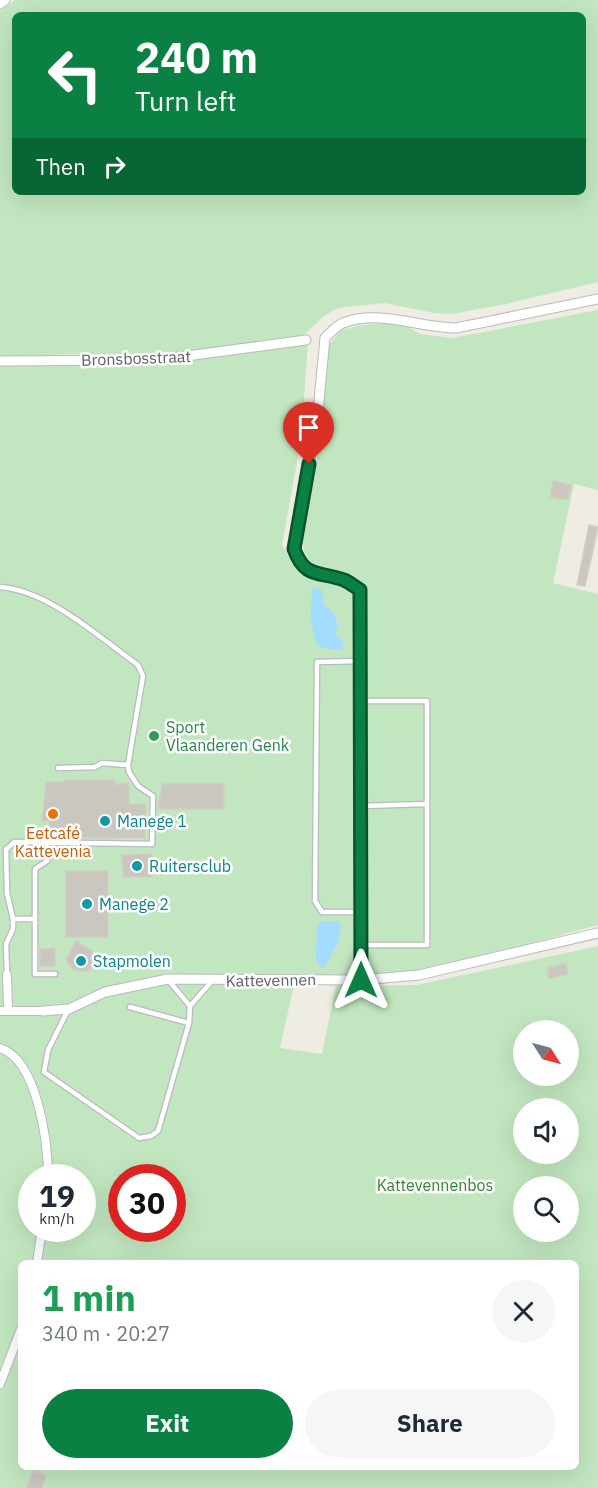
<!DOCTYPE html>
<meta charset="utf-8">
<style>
:root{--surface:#fff;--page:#f6f6f7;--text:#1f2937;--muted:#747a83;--accent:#0b8043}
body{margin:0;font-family:"IBM Plex Sans",sans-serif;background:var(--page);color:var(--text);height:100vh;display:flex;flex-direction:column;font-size:22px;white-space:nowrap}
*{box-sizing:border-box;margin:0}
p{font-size:20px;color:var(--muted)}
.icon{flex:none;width:33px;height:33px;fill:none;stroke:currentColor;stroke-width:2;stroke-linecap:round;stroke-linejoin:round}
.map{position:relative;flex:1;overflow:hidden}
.drawer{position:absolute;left:18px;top:1260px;width:561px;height:210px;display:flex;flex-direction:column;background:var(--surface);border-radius:9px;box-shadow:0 6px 24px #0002}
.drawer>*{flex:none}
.banner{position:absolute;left:12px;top:12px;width:574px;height:183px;border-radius:9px;box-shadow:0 6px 24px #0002;background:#0b8043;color:#fff;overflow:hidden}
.needle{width:39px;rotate:126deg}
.controls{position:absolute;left:513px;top:1020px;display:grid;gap:12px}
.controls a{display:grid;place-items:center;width:66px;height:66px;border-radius:50%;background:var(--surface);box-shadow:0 6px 24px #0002;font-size:30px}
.speed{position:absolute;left:18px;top:1164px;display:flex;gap:12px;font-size:30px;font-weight:700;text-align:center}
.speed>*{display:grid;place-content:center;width:78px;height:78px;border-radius:50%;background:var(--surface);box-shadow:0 6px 24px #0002;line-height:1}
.speed small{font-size:15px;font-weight:400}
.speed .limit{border:9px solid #d22;background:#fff;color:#111}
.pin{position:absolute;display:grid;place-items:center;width:51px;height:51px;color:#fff;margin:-62px -26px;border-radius:50% 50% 50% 0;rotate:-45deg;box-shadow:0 0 6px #0007}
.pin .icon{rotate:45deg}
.me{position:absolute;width:66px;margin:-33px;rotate:0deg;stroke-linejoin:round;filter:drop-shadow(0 0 4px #0008)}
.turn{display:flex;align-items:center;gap:21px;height:126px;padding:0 24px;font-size:27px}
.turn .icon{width:78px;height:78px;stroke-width:2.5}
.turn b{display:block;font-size:42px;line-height:51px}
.then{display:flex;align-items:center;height:57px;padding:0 24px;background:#0003;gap:12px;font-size:22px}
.round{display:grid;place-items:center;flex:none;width:63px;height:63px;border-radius:32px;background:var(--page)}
.head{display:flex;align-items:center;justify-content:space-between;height:102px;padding:0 24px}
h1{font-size:36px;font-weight:800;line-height:45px;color:#1e9e55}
.cta{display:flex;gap:12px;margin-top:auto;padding:12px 24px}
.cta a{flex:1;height:69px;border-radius:36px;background:var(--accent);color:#fff;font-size:24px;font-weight:800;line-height:69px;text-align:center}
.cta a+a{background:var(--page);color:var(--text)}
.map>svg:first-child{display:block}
.green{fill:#c2e7c0;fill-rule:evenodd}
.water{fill:#a4dcff}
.building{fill:#cac7c1;stroke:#d4cec2;stroke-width:1.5}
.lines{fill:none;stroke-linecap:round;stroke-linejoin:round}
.service-casing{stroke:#b7babe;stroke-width:7}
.pedestrian-casing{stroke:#b7babe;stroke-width:10}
.minor-casing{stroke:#b7babe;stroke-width:11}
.service{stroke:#fff;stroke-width:4.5}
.pedestrian{stroke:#fff;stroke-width:8}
.minor{stroke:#fff;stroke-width:9}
.route-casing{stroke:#07532c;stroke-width:15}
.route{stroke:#0b8043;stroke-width:10}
.leisure-dot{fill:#2e9e5b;stroke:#fff;stroke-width:2}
.food-dot{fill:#e8710a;stroke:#fff;stroke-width:2}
.culture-dot{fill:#0f9aa8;stroke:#fff;stroke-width:2}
.labels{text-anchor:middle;stroke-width:5;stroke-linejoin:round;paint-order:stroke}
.street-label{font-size:16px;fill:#5c6165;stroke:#fff}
.leisure-label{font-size:16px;fill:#27864d;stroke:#fff;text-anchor:start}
.culture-label{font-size:16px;fill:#0d838f;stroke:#fff;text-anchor:start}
.food-label{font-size:16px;fill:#c56008;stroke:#fff}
.park-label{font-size:16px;fill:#328632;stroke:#fff}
</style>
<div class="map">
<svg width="598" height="1488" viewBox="0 0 598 1488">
<rect width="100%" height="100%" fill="#efece4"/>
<path class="green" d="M 15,0 L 598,0 L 598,282 L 506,304 L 452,314 L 434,313 L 384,303 L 338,308 L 324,316 L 302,337 L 169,355 L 68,354 L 0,359 L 0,11 ZM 15,15 L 584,15 L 584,192 L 15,192 Z
M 598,310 L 598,490 L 574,484 L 553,583 L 598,594 L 598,925 L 434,969 L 367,975 L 247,974 L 245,983 L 294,985 L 280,1048 L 322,1054 L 336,986 L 417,985 L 598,946 L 598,1488 L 0,1488 L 0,365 L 157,364 L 308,342 L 301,440 L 282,545 L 292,562 L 306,576 L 316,566 C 306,560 303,551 303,540 L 318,451 L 328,346 L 341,330 L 363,325 L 394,323 L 409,327 L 420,334 L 452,338 ZM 524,1030 L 568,1030 L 568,1076 L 524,1076 ZM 524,1108 L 568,1108 L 568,1154 L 524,1154 ZM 32,1178 L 82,1178 L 82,1228 L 32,1228 ZM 122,1178 L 172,1178 L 172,1228 L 122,1228 ZM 524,1186 L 568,1186 L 568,1232 L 524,1232 ZM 21,1263 L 576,1263 L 576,1467 L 21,1467 Z"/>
<path class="water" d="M 315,587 L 322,590 L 324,605 L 334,613 L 338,626 L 335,634 L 344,641 L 342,649 L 332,650 L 318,646 C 310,629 310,608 312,590 Z
M 323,921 L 337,921 L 341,926 L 339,940 L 326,966 L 321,968 L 316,961 L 317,925 Z"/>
<path class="building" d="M 553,481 L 571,485 L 568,500 L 550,497 Z
M 589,525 L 598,527 L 585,586 L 577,585 Z
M 65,780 L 115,780 L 115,784 L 129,783 L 129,804 L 146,804 L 145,838 L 49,838 L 49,821 L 42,821 L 46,782 L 65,782 Z
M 162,784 L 224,784 L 224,809 L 158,809 Z
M 152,854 L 152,877 L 123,877 L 122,855 Z
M 66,871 L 108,871 L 108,937 L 66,937 Z
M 76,941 L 92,951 L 93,966 L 87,972 L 73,970 L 66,960 Z
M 55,948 L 55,966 L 40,966 L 40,949 Z
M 566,963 L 568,974 L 549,979 L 547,968 Z
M 33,1471 L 46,1476 L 42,1488 L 27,1488 Z"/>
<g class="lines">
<g class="service-casing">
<path id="service" d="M 0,587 C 48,590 100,638 138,665 L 143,676 L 128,765 L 129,772 L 138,786 L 153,796 L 152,844 L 14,842 L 6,850
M 58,768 L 95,767 L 102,763 L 128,765
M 361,806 L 427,804
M 47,843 L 47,861 L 35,869 L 35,974 L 55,974
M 6,849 L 7,893 L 13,919 L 13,929 L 6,944 L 7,975
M 361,912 L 322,912 L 315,901 L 317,662 L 362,661
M 13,919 L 34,919
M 361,945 L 427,945 L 427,701 L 361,701
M 169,981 L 190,1006
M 130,1007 L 189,1023
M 68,1010 L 48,1050 L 44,1072 L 139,1138 L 151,1136 L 158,1131 L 189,1023 L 190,1006 L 212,981"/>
</g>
<g class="pedestrian-casing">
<path id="pedestrian" d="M 7,975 L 8,1010
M 0,1011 L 43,1011
M 0,1048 C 38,1060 48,1144 48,1178
M 37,1263 L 42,1228
M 0,1384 L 21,1329"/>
</g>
<g class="minor-casing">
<path id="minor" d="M 0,4 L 5,0
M 0,361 L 156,360 L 306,340
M 361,980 L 360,590 C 355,587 349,582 344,580 C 319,570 305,579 294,549 L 317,421 L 325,338 C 330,333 337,325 343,323 C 380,309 420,328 456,328 L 598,299
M 43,1011 L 69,1009 L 105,992 L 168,979 L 361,980 L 419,975 L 598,933"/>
</g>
<use href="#service" class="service"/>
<use href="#pedestrian" class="pedestrian"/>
<use href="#minor" class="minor"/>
</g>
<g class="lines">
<g class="route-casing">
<path id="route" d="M 309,464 L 294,549 C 305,579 319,571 344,580 C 349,582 355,587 360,590 L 361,980"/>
</g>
<use href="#route" class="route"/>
</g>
<circle class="leisure-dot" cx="154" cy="736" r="6"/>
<circle class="food-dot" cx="53" cy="814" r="6"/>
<g class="culture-dot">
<circle cx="105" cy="821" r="6"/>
<circle cx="137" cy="866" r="6"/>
<circle cx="87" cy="904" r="6"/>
<circle cx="81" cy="961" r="6"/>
</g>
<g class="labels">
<g class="street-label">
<text transform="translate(136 358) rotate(-2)" y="6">Bronsbosstraat</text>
<text transform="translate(271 980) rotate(-1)" y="6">Kattevennen</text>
</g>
<g class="leisure-label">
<text x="166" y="733">Sport<tspan x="166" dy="18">Vlaanderen Genk</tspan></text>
</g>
<g class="culture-label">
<text x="117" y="827">Manege 1</text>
<text x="149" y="872">Ruitersclub</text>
<text x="99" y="910">Manege 2</text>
<text x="93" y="967">Stapmolen</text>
</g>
<g class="food-label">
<text x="53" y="839">Eetcafé<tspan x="53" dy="18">Kattevenia</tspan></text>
</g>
<g class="park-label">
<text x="435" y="1191">Kattevennenbos</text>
</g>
</g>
</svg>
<div class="controls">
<a><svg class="needle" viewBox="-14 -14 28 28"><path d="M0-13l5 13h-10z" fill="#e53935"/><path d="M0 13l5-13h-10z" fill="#747a83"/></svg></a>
<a><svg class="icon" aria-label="sound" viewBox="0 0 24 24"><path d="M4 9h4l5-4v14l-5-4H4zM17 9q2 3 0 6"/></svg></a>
<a><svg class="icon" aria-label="search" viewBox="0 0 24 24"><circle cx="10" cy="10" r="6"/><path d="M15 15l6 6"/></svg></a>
</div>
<div class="speed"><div>19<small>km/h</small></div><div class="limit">30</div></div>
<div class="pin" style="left:309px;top:464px;background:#d93025"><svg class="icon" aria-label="arrive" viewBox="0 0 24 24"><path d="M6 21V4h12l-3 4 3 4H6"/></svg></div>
<svg class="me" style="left:361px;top:980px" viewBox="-20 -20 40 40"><path d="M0-17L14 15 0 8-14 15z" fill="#0b8043" stroke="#fff" stroke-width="4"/></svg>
<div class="banner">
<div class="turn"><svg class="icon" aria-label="left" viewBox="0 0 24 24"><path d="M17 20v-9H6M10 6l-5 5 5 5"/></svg><div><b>240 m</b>Turn left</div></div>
<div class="then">Then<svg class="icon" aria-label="right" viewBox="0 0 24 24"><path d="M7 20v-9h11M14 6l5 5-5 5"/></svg></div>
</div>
<section class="drawer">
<div class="head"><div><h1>1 min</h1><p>340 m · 20:27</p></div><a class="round"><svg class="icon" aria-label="close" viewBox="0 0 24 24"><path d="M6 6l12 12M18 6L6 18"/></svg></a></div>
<div class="cta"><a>Exit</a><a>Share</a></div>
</section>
</div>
